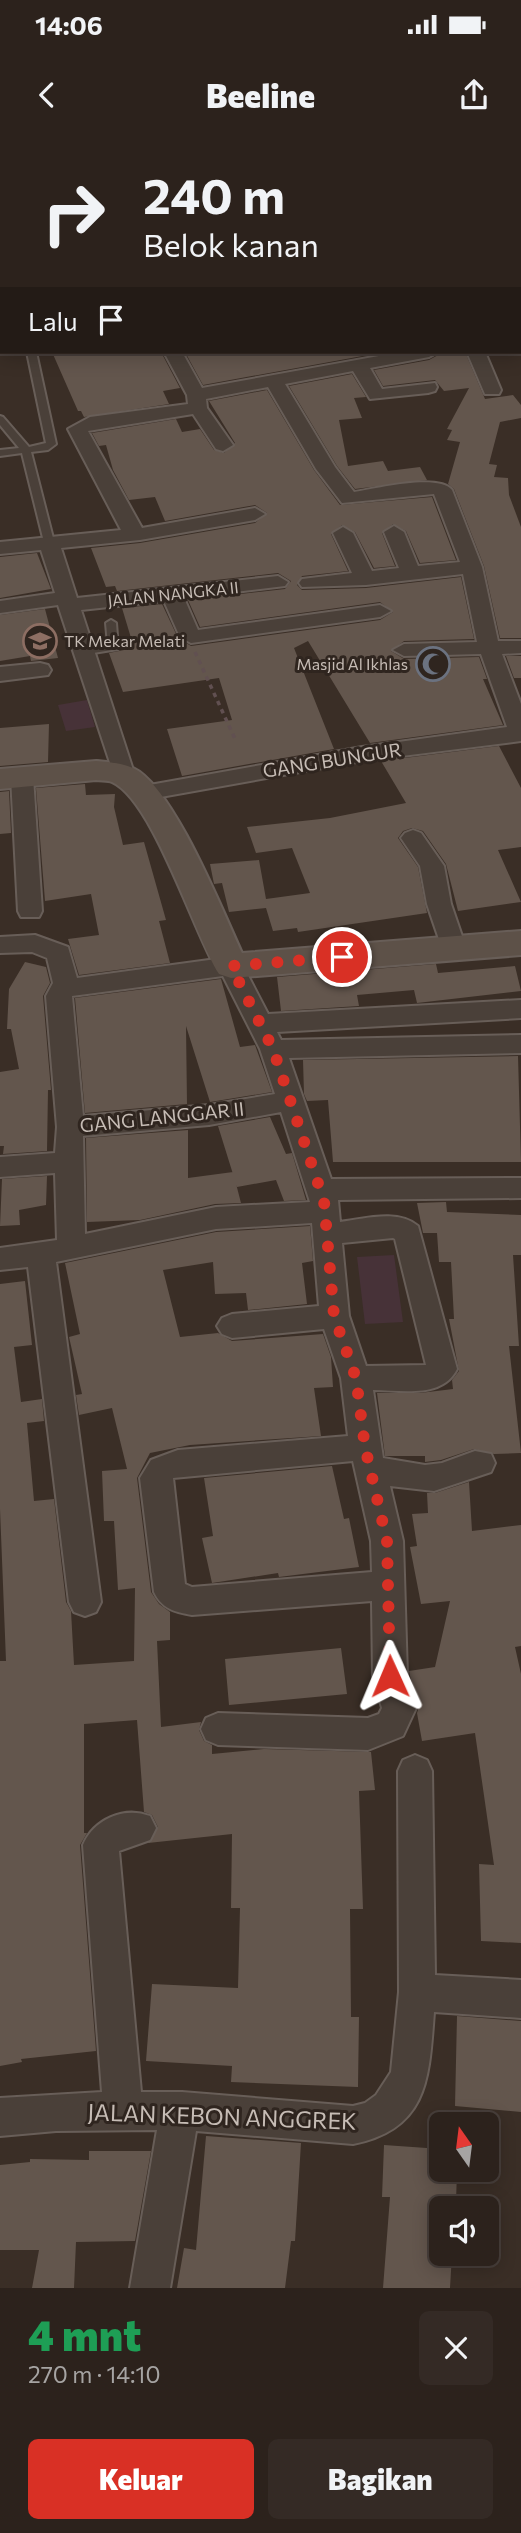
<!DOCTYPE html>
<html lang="id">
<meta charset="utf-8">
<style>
:root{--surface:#2c221c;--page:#342a25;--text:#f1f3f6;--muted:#a6a4a3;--line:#483f3b;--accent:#d93025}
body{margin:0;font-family:Commissioner,sans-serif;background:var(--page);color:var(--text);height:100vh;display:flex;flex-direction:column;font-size:26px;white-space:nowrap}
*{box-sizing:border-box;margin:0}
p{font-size:23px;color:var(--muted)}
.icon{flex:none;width:38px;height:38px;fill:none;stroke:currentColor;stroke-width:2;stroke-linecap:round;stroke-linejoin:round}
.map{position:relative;height:2148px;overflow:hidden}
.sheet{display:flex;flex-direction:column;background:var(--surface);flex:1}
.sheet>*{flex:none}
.hud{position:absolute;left:0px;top:0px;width:522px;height:214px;box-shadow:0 4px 18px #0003,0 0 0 2px var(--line);background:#2c221c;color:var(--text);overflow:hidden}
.needle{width:46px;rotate:346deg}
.buttons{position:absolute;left:429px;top:1972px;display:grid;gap:14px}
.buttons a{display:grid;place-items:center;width:70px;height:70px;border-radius:10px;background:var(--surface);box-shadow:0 4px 18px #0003,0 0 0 2px var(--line);font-size:35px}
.pin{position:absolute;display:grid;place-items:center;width:60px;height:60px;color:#fff;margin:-30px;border:4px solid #fff;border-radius:50%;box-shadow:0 2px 7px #0007}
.me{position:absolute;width:77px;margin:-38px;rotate:359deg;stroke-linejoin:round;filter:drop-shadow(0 0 5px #0008)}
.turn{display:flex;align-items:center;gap:24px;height:147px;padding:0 28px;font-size:32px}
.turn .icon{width:91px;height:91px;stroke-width:2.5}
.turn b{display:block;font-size:49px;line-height:60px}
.then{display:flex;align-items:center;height:66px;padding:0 28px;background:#0003;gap:14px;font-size:26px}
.round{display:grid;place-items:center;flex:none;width:74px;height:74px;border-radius:10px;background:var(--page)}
.overview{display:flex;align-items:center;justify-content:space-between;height:119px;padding:0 28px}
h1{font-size:42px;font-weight:800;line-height:52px;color:#1e9e55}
.primary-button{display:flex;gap:14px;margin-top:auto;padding:14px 28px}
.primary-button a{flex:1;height:80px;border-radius:10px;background:var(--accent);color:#fff;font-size:28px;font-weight:800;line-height:80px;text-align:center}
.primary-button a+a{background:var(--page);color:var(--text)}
.status{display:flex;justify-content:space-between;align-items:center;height:49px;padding:0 35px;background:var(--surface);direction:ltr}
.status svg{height:19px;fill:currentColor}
header{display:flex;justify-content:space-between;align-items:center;height:91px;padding:0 28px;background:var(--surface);font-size:32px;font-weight:800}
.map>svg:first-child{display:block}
.green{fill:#473238}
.building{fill:#63564d}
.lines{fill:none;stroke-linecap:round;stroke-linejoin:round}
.lane-casing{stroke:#685e58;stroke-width:4}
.street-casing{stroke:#685e58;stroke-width:4}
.secondary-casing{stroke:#685e58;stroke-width:4}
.path{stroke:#615051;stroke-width:3.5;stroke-dasharray:4.5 4.5;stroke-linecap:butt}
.lane{fill:#4a4039;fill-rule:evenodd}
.street{fill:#4a4039;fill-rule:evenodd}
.secondary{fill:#5d5148;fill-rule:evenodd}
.route{stroke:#d93025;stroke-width:12;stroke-dasharray:0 21.6}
.labels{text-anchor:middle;stroke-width:6;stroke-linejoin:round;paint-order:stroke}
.far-street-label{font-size:16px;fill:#c6bcb5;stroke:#2f251f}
.far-poi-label{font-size:16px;fill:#c6bcb5;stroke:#2f251f;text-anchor:start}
.street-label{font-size:19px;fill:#c6bcb5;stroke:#2f251f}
.near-street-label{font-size:23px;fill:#c6bcb5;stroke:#2f251f}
</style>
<div class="status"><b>14:06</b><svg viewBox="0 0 49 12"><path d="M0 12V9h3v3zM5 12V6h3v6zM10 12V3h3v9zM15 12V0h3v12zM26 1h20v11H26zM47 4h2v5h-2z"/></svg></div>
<header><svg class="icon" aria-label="back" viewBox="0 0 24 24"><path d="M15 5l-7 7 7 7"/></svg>Beeline<svg class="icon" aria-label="share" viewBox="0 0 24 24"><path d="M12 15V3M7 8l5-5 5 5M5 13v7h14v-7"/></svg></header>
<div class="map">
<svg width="521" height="2148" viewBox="0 0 521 2148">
<rect width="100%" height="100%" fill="#3a2e26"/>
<path class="green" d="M 87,560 L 95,587 L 66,591 L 58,565 Z
M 394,1115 L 403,1182 L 365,1184 L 357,1117 Z"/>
<path class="building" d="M 52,212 L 161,212 L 180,248 L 163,251 L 169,264 L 84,277 L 81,271 L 78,271 Z
M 185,212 L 379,212 L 379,213 L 203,245 Z
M 465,212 L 485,259 L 513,255 L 521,265 L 521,278 L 500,282 L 489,324 L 497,325 L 494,337 L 508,338 L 509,355 L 521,387 L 521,498 L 500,498 L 484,426 L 454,349 L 448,344 L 460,302 L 447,300 L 452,290 L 447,289 L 469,248 L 444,251 L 435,240 L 383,246 L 374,230 L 429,220 L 440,214 Z
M 352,234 L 366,257 L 354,258 L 362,278 L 339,280 L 348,326 L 383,321 L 388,331 L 420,327 L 427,340 L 355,349 L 337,326 L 289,246 Z
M 267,250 L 314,330 L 340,365 L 432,357 L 456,420 L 420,423 L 406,391 L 393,384 L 382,393 L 395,426 L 374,428 L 355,392 L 342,385 L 331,394 L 348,431 L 302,436 L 297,445 L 302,450 L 366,448 L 461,437 L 474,499 L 404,501 L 391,511 L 404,519 L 479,517 L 487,539 L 483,539 L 503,585 L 370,603 L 308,501 L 294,508 L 334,609 L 182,636 L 167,589 L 232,580 L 219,538 L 123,552 L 109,513 L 134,508 L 122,468 L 162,464 L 178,498 L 191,506 L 380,480 L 393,472 L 380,462 L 200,487 L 188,460 L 285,449 L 291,441 L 278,433 L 117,451 L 115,446 L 106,447 L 91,408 L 140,403 L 255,383 L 267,373 L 255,365 L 165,381 L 155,357 L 129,360 L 113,330 L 106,305 L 99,306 L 92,293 L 176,279 L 182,292 L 200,289 L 214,310 L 224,313 L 235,303 L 209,261 Z
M 37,413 L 51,449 L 0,458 L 0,417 Z
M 45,469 L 58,518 L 31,521 L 30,516 L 0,521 L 0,475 Z
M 506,516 L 521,516 L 521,538 L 514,538 Z
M 49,584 L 48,622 L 0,626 L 0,588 Z
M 499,606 L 521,648 L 521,707 L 498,710 L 521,762 L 458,771 L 446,724 L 423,691 L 412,688 L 403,691 L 398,698 L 418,727 L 427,773 L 298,792 L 297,788 L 273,791 L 266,768 L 229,772 L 222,743 L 214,744 L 210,724 L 259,720 L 266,759 L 310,753 L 292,708 L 256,713 L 247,687 L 330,678 L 406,663 L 381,621 Z
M 85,644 L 86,655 L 115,654 L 114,667 L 123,705 L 144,702 L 166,780 L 159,781 L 170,823 L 79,835 L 68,799 L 99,795 L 91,754 L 45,761 L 36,648 Z
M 9,651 L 11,693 L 0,694 L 0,652 Z
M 25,822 L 46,827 L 50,843 L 43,856 L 51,950 L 48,950 L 47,1011 L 3,1014 L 4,1006 L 0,1006 L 0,932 L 19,929 L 11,889 L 7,889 L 9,849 Z
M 436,824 L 438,833 L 515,826 L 521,851 L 417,863 L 414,850 L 357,855 L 359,866 L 281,871 L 277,837 Z
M 221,839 L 240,907 L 255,905 L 272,952 L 210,962 L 186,886 L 187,964 L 85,973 L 75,858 Z
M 518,916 L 521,1022 L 333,1022 L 328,960 L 307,961 L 304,954 L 303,920 Z
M 270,977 L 286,1014 L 292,1013 L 306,1060 L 284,1061 L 276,1040 L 237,1047 L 218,986 Z
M 188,990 L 188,1038 L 233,1032 L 241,1063 L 215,1064 L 140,1080 L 87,1082 L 86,998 Z
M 47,1036 L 46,1065 L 19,1070 L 20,1085 L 0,1086 L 2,1039 Z
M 446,1062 L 447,1072 L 521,1075 L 521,1115 L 513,1115 L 519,1206 L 509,1206 L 521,1313 L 494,1314 L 474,1309 L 441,1320 L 425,1322 L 425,1316 L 385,1316 L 377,1253 L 420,1253 L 453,1249 L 452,1240 L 459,1231 L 449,1179 L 454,1179 L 451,1122 L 439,1122 L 437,1093 L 423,1093 L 417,1063 Z
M 310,1086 L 313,1121 L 302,1123 L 307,1164 L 248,1170 L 246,1153 L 215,1154 L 213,1122 L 163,1130 L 180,1197 L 218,1193 L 232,1201 L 323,1194 L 331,1217 L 333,1247 L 314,1248 L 321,1296 L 190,1305 L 150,1313 L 137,1338 L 151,1452 L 159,1464 L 170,1472 L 170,1500 L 157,1501 L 161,1587 L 201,1582 L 199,1590 L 204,1601 L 212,1605 L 212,1614 L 264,1609 L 371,1612 L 375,1650 L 359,1651 L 363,1769 L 350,1769 L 351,1877 L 359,1877 L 358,1947 L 231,1942 L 232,1926 L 146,1921 L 152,1844 L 238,1848 L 240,1768 L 231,1768 L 232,1694 L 148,1703 L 158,1687 L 152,1675 L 144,1672 L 137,1580 L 84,1584 L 84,1693 L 87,1693 L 80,1705 L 96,1911 L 21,1919 L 22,1922 L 0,1926 L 0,1521 L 6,1521 L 0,1369 L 0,1144 L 25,1141 L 32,1205 L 14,1207 L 21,1262 L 42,1259 L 44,1281 L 27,1283 L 34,1361 L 54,1359 L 66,1462 L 71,1471 L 74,1525 L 134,1521 L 135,1448 L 118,1450 L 114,1381 L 104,1381 L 102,1331 L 127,1329 L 112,1268 L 79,1275 L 76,1255 L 82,1254 L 69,1197 L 80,1194 L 65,1123 L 216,1092 Z
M 332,1326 L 344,1379 L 349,1378 L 359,1427 L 279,1437 L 278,1433 L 212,1443 L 202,1398 L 213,1396 L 204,1338 Z
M 469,1342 L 472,1391 L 521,1385 L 521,1506 L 515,1507 L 521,1534 L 521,1803 L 481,1801 L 479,1724 L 494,1725 L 475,1593 L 422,1601 L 417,1573 L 419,1567 L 410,1536 L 409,1531 L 435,1527 L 450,1461 L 421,1464 L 410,1407 L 417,1406 L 412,1374 L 428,1373 L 427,1353 L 435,1353 Z
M 341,1508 L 347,1554 L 229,1565 L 225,1519 Z
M 457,1876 L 521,1881 L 521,1972 L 455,1966 Z
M 206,1996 L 301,2003 L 295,2101 L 291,2101 L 285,2148 L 177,2148 L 184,2108 L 196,2110 Z
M 384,2005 L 441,2009 L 441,2030 L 457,2030 L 456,2063 L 441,2061 L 441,2114 L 452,2114 L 450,2148 L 383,2148 L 390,2057 L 382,2057 Z
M 89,2011 L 151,2011 L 135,2101 L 76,2102 L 74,2148 L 32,2148 L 39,2110 L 0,2110 L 0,2025 L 30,2022 L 30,2019 L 89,2020 Z"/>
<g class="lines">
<g class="lane-casing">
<path id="lane" d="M 2,203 L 2,209 L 0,210 L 0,204 Z
M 27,212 L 36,212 L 56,304 L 48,310 L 31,312 L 54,402 L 49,405 L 44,402 L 22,313 L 0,316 L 0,310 L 19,308 L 0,285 L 0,276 L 3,277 L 29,307 L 46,303 Z
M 111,480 L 116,483 L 118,509 L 81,515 L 81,511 L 108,505 L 106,483 Z"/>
</g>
<g class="street-casing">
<path id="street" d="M 29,0 L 45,0 L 45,2 L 29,2 Z
M 160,0 L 176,0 L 177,2 L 161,2 Z
M 249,0 L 265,0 L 266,2 L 250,2 Z
M 326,0 L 342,0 L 324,2 Z
M 447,0 L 463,0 L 464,2 L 448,2 Z
M 0,1 L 4,2 L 2,11 L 0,11 Z
M 520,45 L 521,45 L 521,56 L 520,56 Z
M 0,60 L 2,60 L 2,70 L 0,70 Z
M 0,109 L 2,109 L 2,119 L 0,119 Z
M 520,127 L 521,127 L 521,138 L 520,138 Z
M 520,184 L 521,184 L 521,194 L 520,194 Z
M 164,212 L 182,212 L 202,248 L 401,212 L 438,212 L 429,217 L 370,228 L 382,249 L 435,243 L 437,247 L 435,251 L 428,253 L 370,259 L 353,231 L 285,244 L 335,327 L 354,352 C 375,349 438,333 452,350 L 482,427 L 498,501 L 521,501 L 521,513 L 502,514 L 521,564 L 521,601 L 362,621 L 144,660 L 136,658 L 132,653 L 136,648 L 144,646 L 362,607 L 507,587 L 481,514 L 404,516 L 393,510 L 404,504 L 477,502 L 463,434 L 366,445 L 302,447 L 299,443 L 302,439 L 352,433 L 333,393 L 343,387 L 353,393 L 372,431 L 399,428 L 384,392 L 394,386 L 404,392 L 418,426 L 460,422 L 434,354 L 342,363 L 316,329 L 268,247 L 206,259 L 207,268 L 233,305 L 223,311 L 216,309 L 193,274 L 88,291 L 142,388 L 255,368 L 265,374 L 255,380 L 140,400 L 61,408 L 77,458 L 278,436 L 288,442 L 285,446 L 184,458 L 198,490 L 380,465 L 391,471 L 380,477 L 191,503 L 180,497 L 164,461 L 81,470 L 135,636 L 132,641 L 116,641 L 58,465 L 0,473 L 0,461 L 55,453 L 41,410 L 0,414 L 0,402 L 121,390 L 68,289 L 90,277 L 188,264 L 187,255 Z
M 467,212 L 485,212 L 501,250 L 499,254 L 485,254 Z
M 40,523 L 48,525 L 51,530 L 48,535 L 0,541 L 0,527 Z
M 22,630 L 30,632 L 33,637 L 42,771 L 39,777 L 21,777 L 18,771 L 11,637 L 14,632 Z
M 413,690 L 421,693 L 444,726 L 451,764 L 466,808 L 463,814 L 454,817 L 445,814 L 442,808 L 427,764 L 420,726 L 401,698 L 405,693 Z
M 35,795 L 68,807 L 77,838 L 231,817 L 240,820 L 268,874 L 521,860 L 521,878 L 277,892 L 281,900 L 521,895 L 521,913 L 289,918 L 331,1039 L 521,1038 L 521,1058 L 338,1060 L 340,1082 C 365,1079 397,1069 418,1086 L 457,1229 C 442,1259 401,1250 373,1250 L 383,1318 L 425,1325 L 442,1323 L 475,1311 L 491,1314 L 495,1323 L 491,1332 L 434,1351 L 390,1346 L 403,1401 L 407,1536 L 416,1568 L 403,1596 L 368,1610 L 218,1605 L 206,1600 L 201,1589 L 206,1578 L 218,1573 L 368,1578 L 379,1574 L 382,1568 L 373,1536 L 372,1461 L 192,1475 C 175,1472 162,1469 154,1452 L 140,1338 L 151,1320 L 178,1310 L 348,1296 L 341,1238 L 324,1189 L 232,1198 L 222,1194 L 217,1186 L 222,1178 L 232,1174 L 319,1166 L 312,1083 L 216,1089 L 56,1122 L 101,1462 L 96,1472 L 85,1476 L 74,1472 L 69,1462 L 28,1127 L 0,1130 L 0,1108 L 57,1100 L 55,1033 L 0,1037 L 0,1017 L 55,1013 L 57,987 L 46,856 L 53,843 L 47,818 L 32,812 L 0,813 L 0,797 ZM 223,836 L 260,909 L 275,954 L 209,965 L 83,976 L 72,856 ZM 281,972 L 310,1062 L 216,1067 L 85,1094 L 83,996 L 209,985 ZM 393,1098 L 395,1099 L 426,1225 L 366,1226 L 349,1176 L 342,1103 ZM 353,1321 L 371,1401 L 372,1432 L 192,1447 L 185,1444 L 173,1338 Z
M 415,1615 L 427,1620 L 432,1631 L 435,1835 L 521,1840 L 521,1878 L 434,1872 C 429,1937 429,1989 353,2004 L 196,1991 L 170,2148 L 130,2148 L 157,1990 L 56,1991 L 0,1996 L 0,1958 L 102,1952 L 83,1705 C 94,1679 124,1666 150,1676 L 156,1688 L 150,1700 L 119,1711 L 141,1952 L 182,1952 L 353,1966 L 365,1963 L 376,1955 L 391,1932 L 399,1852 L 398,1631 L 403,1620 Z"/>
</g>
<g class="secondary-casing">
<path id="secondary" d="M 96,621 C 108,622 122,623 133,628 C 173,646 223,772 242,813 L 521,791 L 521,815 L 231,838 L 219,834 C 194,794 153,660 112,642 C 108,640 101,641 96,640 L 0,649 L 0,629 Z"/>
</g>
<path class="path" d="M 195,512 L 236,601"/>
<use href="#lane" class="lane"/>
<use href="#street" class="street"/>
<use href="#secondary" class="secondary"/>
</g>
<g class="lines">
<path class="route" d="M 342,817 L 231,826 L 273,909 L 324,1061 L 334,1176 L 356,1238 L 365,1307 L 387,1401 L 390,1536"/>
</g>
<defs>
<g id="school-ring" transform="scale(1.75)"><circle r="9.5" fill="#2f251f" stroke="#8d6e63" stroke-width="1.5"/><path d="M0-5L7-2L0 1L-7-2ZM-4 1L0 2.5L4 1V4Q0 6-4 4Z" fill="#8d6e63"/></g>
<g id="mosque-ring" transform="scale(1.75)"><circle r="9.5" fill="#2f251f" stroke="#6b7280" stroke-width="1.5"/><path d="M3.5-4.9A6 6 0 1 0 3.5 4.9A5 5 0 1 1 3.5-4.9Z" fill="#6b7280"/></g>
</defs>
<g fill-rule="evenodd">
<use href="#school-ring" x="40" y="501"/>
<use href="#mosque-ring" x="433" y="524"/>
</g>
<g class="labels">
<g class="far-street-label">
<text transform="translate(173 454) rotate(-6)" y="6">JALAN NANGKA II</text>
</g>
<g class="far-poi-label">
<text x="64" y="507">TK Mekar Melati</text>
<text x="408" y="530" text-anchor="end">Masjid Al Ikhlas</text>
</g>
<g class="street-label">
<text transform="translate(332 620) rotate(-9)" y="7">GANG BUNGUR</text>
<text transform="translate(162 977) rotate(-6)" y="7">GANG LANGGAR II</text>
</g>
<g class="near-street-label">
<text transform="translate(222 1977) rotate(2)" y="8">JALAN KEBON ANGGREK</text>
</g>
</g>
</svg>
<div class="buttons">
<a><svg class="needle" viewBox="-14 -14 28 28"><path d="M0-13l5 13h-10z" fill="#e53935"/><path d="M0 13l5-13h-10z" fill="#a6a4a3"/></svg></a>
<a><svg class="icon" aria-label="sound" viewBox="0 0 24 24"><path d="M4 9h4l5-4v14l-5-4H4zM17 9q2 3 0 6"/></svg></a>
</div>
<div class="pin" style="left:342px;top:817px;background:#d93025"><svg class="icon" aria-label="arrive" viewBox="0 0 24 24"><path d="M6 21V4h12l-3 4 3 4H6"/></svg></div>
<svg class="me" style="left:390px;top:1536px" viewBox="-20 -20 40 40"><path d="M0-17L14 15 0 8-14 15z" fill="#d93025" stroke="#fff" stroke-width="4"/></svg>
<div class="hud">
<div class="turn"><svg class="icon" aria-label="right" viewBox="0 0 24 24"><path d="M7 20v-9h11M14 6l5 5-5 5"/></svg><div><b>240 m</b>Belok kanan</div></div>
<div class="then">Lalu<svg class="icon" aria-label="arrive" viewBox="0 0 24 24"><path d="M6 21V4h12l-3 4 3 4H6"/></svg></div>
</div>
</div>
<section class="sheet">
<div class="overview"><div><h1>4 mnt</h1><p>270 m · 14:10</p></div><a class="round"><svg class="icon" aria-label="close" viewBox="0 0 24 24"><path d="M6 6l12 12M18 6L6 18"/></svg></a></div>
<div class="primary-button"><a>Keluar</a><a>Bagikan</a></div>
</section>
